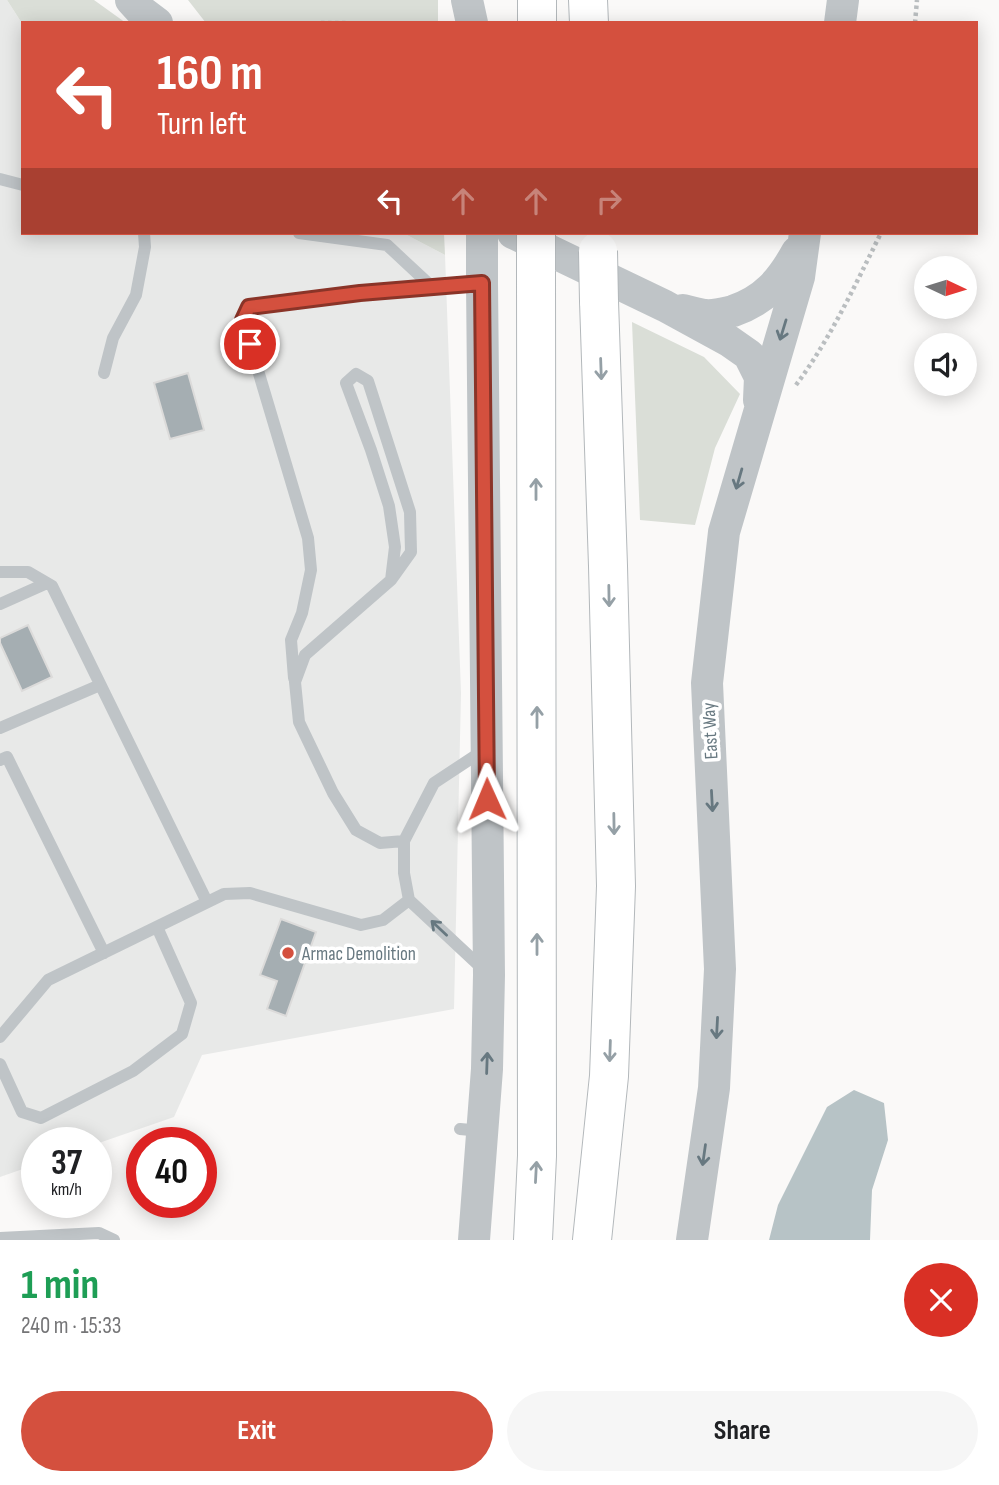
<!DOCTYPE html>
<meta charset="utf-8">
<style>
:root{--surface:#fff;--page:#f6f6f6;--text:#202124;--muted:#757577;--accent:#d4503e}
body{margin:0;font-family:"Sofia Sans Condensed",sans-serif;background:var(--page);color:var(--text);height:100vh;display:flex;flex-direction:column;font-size:26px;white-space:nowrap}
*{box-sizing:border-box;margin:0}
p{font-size:23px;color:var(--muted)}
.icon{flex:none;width:38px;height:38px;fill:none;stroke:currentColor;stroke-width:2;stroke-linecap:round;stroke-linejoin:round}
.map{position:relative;height:1240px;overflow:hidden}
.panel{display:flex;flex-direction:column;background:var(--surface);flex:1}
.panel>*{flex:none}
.banner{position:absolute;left:21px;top:21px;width:957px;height:214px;border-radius:0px;box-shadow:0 4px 18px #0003;background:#d4503e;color:#fff;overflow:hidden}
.needle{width:46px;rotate:94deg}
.controls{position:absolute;left:914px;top:256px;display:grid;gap:14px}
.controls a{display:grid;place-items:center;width:63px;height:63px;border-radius:50%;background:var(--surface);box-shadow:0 4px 18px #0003;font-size:35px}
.speed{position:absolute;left:21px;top:1127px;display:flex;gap:14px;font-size:35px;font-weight:700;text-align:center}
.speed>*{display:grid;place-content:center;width:91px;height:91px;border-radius:50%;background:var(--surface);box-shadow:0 4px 18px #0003;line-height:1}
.speed small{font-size:18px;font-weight:400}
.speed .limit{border:10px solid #d22;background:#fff;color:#111}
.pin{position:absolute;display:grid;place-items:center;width:60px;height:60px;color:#fff;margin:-30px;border:4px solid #fff;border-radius:50%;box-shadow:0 2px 7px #0007}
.me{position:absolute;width:77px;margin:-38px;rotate:359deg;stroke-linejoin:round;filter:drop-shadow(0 0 5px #0008)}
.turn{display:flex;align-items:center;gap:24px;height:147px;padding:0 21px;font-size:32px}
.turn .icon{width:91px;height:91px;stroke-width:2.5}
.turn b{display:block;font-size:49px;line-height:60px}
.lanes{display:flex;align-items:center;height:66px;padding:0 21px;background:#0003;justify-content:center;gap:35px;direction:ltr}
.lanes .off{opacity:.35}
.round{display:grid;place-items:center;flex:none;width:74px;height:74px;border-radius:37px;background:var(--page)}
.overview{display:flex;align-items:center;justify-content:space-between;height:119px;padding:0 21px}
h1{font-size:42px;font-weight:700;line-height:52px;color:#1e9e55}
.cta{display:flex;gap:14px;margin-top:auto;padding:14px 21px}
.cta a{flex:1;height:80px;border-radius:42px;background:var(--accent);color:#fff;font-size:28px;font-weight:700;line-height:80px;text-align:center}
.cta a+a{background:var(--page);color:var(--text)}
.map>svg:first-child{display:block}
.built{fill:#e8e9e8}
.green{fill:#daded7}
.water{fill:#b7c3c6}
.building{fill:#a5aeb2;stroke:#dcdbda;stroke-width:2}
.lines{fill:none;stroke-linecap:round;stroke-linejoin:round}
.trunk-casing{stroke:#b3b8bb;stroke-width:40}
.path{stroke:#babec0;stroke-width:4.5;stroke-dasharray:3.5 3.5;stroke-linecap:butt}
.service{stroke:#bfc4c7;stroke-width:12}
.tertiary{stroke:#bfc4c7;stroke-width:32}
.trunk{stroke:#fff;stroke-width:38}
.trunk-bridge-casing{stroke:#b3b8bb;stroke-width:40;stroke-linecap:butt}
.trunk-bridge{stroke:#fff;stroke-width:38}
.oneway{stroke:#677880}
.oneway2{stroke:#95a0a6}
.route-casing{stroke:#8a3428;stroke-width:18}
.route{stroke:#d4503e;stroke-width:12}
.poi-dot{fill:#d4503e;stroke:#fff;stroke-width:2.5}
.labels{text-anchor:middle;stroke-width:7;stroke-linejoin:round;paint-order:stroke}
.street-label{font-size:19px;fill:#677880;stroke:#fff}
.poi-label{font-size:19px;fill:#677880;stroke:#fff;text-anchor:start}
</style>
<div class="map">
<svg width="999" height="1240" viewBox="0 0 999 1240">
<rect width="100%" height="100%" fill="#faf9f8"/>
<path class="built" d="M 0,0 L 7,0 L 23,25 L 23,233 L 403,233 L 445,255 L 461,693 L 454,1009 L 202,1055 L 174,1117 L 96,1144 L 37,1143 L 37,1164 L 0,1177 Z"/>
<path class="green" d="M 7,0 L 94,0 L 126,23 L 23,23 L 23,25 Z
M 188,0 L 438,0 L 438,23 L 206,23 Z
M 403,233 L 444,233 L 445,255 Z
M 632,322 L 704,357 L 740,394 L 715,448 L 695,525 L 640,520 Z"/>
<path class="water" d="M 854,1090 L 884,1103 L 888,1140 L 872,1190 L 870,1240 L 769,1240 L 778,1205 L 827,1107 Z"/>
<path class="building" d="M 188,373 L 204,430 L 170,439 L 154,383 Z
M 28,625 L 52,677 L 22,691 L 0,643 L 0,638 Z
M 281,919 L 316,932 L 286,1016 L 267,1009 L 277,981 L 260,975 Z"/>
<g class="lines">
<g class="trunk-casing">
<path id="trunk" d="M 588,0 L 589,23
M 537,23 L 537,0
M 533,1240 L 537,1156 L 536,270
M 592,1240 L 609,1076 L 616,886 L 608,566 L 599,301"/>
</g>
<path class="path" d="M 321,23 L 349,23
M 915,23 L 917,0
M 796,385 C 831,338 855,285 881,233"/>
<path class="service" d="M 0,179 L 23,185
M 299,233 L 387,245 L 431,286
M 104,373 L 113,338 L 136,295 L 145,247 L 144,233
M 0,572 L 28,572 L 52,586 L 207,902
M 391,580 L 395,547 L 389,506 L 371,450 L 346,383 L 356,374 L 368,381 L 410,512 L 411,552 L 391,580 L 305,655 L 295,682 L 299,722 L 333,793 L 356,830 L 380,843 L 404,841
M 0,604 L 47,583
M 294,678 L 291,640 L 302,613 L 311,570 L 308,538 L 243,320 L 249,307 L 360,293 L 481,283
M 0,728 L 100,685
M 0,760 L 7,757 L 104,953
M 484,970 L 409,900 L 404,873 L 404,841 L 434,783 L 484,750
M 0,1037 L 48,980 L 224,894 L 250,893 L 361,925 L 383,920 L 409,900
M 0,1064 L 22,1112 L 41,1118 L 133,1071 L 182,1034 L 191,1003 L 157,927
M 460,1129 L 482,1131
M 0,1238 L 99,1233 L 114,1240"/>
<path class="tertiary" d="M 131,0 L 141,11 L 157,23
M 467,0 L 472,23
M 840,23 L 843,0
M 513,233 L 665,306 L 729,341 L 749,355 L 760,377 L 759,400
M 683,310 C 691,312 698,314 705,315 C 715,316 724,313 733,311 C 765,300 781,281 797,252
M 474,1240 L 487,1069 L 489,975 L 482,283 L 482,233
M 692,1240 L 714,1088 L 720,969 L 707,683 L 724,532 L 799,277 L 805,233"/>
<use href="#trunk" class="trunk"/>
<g class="trunk-bridge-casing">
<path id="trunk-bridge" d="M 598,251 L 599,301
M 536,270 L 536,233"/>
</g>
<use href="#trunk-bridge" class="trunk-bridge"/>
</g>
<defs><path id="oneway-shaft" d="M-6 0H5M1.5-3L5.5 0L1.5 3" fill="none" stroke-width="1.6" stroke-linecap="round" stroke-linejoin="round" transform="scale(1.75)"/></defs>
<g class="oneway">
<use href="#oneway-shaft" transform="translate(783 330) rotate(107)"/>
<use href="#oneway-shaft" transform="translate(739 479) rotate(106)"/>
<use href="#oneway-shaft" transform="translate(712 801) rotate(87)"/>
<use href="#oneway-shaft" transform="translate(439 928) rotate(-137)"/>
<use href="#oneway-shaft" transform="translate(717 1028) rotate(93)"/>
<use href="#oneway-shaft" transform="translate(487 1063) rotate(-88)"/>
<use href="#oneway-shaft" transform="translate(704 1155) rotate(98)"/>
</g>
<g class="oneway2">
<use href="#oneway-shaft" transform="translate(601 369) rotate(88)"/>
<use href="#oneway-shaft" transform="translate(536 489) rotate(-90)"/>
<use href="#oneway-shaft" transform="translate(609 596) rotate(89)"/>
<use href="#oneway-shaft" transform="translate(537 717) rotate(-90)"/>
<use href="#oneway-shaft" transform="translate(614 824) rotate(89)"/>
<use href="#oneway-shaft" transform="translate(537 944) rotate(-90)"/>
<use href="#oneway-shaft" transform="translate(610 1051) rotate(92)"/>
<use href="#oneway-shaft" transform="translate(536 1172) rotate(-87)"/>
</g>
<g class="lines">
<g class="route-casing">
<path id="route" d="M 250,344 L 243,320 L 249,307 L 360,293 L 482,283 L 487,799"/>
</g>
<use href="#route" class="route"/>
</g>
<circle class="poi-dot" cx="288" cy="953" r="7"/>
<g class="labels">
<g class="street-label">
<text transform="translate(709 731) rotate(-93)" y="7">East Way</text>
</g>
<g class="poi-label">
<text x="302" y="960">Armac Demolition</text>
</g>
</g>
</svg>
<div class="controls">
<a><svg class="needle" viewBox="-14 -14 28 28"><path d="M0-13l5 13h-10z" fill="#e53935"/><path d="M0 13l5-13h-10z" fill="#757577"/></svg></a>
<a><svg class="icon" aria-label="sound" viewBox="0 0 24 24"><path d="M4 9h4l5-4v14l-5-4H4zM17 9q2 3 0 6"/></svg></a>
</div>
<div class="speed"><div>37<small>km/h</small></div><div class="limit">40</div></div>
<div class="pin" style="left:250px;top:344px;background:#d93025"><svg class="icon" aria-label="arrive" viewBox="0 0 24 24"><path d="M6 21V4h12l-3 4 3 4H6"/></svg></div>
<svg class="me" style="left:487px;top:799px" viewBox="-20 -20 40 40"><path d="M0-17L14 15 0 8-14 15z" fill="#d4503e" stroke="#fff" stroke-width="4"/></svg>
<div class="banner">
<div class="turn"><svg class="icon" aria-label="left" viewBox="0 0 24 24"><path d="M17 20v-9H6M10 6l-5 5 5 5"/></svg><div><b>160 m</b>Turn left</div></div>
<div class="lanes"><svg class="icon" aria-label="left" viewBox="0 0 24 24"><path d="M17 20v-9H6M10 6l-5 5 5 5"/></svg><svg class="icon off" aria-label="ahead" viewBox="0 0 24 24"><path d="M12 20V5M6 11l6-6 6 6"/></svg><svg class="icon off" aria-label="ahead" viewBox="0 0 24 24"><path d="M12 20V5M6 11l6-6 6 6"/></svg><svg class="icon off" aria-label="right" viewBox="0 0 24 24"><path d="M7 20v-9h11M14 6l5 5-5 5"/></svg></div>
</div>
</div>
<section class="panel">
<div class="overview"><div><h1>1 min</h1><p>240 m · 15:33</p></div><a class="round" style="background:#d93025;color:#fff"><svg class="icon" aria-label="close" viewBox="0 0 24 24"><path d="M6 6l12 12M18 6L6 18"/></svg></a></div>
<div class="cta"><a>Exit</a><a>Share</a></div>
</section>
